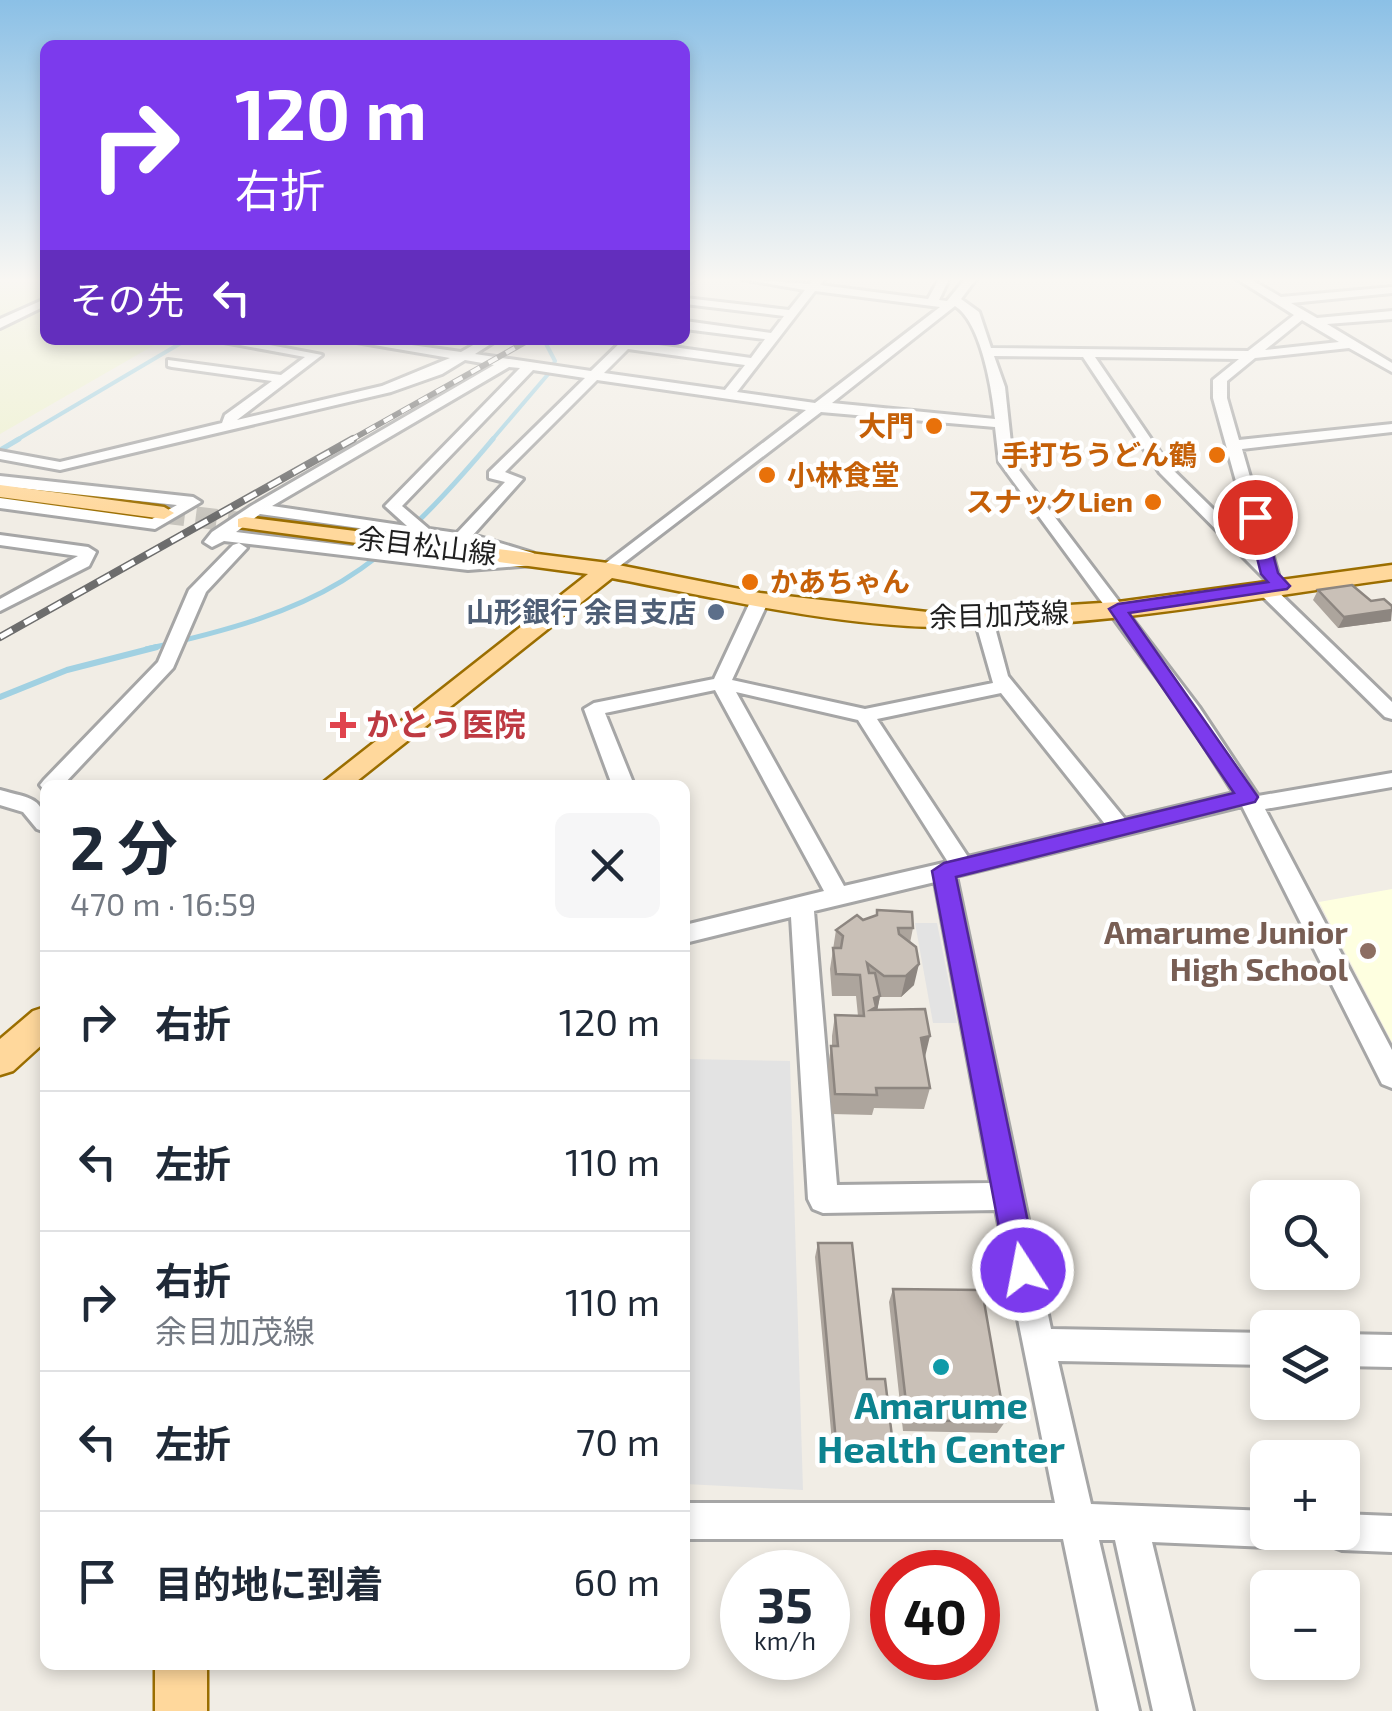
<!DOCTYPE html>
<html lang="ja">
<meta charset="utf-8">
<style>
:root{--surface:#fff;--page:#f6f6f7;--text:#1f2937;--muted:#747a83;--line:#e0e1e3}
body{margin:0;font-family:"Exo 2","Noto Sans JP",sans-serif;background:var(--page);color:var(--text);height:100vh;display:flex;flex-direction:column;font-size:38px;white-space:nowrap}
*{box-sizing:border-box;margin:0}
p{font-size:32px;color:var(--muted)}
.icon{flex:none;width:55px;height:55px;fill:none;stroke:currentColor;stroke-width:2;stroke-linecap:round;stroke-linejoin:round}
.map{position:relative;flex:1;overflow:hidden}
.sheet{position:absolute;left:40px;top:780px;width:650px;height:890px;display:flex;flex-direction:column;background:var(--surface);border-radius:15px;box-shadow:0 5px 15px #0003}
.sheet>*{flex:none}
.banner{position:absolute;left:40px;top:40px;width:650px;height:305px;border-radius:15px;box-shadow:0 5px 15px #0003;background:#7c3aed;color:#fff;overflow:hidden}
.tools{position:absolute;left:1250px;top:1180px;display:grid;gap:20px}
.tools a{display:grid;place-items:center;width:110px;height:110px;border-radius:15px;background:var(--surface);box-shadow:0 5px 15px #0003;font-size:50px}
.speed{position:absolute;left:720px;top:1550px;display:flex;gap:20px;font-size:50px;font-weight:700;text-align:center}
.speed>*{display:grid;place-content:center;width:130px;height:130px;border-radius:50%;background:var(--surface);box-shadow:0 5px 15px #0003;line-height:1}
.speed small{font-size:25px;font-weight:400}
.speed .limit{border:15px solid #d22;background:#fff;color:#111}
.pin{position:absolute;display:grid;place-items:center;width:85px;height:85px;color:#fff;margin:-42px;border:5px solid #fff;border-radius:50%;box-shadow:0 2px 10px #0007}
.me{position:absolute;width:110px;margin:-55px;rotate:349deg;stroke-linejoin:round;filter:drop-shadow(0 0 8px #0008)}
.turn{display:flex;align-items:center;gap:35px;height:210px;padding:0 30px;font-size:45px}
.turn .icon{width:130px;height:130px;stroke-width:2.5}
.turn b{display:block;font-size:70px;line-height:85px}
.then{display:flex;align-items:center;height:95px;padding:0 30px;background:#0003;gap:20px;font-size:38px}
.round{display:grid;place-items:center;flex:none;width:105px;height:105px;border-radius:15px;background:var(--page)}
.head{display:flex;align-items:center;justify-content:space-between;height:170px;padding:0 30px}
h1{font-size:60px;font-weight:700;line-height:75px}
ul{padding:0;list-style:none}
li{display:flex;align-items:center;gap:30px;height:140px;padding:0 30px;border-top:2px solid var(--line)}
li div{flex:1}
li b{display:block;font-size:38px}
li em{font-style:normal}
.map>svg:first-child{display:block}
.education{fill:#feffe0}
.farmland{fill:#edf1ce}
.parking{fill:#e3e3e3}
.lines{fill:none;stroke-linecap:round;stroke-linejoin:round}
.stream-far2{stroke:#a1d1e2;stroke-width:4}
.stream-far1{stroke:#a1d1e2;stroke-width:5}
.stream{stroke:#a1d1e2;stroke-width:6}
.major-tunnel{stroke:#c7c4bd;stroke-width:21;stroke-dasharray:21 11;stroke-linecap:butt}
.minor-casing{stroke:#a6a6a6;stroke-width:6}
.major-casing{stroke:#9b6e00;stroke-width:5}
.minor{fill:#fff;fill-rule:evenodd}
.major{fill:#ffd89c;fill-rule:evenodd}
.rail-far1-casing{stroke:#6d6d6d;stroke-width:6}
.rail-casing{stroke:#6d6d6d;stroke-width:8}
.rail-far1{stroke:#fff;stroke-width:4;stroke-dasharray:10;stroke-linecap:butt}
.rail{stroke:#fff;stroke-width:5;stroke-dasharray:14;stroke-linecap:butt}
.wall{fill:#ada59d}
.shaded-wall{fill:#8d8680}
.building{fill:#c9c0b7;stroke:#8d8680;stroke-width:2.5}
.route{fill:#7c3aed;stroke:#51269a;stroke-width:2.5}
.food-dot{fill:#e8710a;stroke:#fff;stroke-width:4}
.service-dot{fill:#5c6f8a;stroke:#fff;stroke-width:4}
.health-dot{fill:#e0444e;stroke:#fff;stroke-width:4}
.education-dot{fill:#8d6e63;stroke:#fff;stroke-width:4}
.culture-dot{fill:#0f9aa8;stroke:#fff;stroke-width:4}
.labels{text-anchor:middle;stroke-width:9;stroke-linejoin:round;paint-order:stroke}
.far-food-label{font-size:28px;font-weight:bold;fill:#c56008;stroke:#fff;text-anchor:end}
.far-street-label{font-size:28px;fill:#1f1f1f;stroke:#fff}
.far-service-label{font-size:28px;font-weight:bold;fill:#4e5e75;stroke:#fff;text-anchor:end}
.health-label{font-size:32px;font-weight:bold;fill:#be3a42;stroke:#fff;text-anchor:start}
.education-label{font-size:32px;font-weight:bold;fill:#785e54;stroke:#fff;text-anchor:end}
.near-culture-label{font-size:38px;font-weight:bold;fill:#0d838f;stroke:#fff}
</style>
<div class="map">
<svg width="1392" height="1711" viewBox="0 0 1392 1711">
<rect width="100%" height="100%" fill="#f1ede5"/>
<path class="education" d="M 1392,889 L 1392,1042 L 1319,902 Z"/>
<path class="farmland" d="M 0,279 L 45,279 L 45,299 L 0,321 Z
M 45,305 L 45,340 L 163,340 L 0,434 L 0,327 Z"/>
<path class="parking" d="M 915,923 L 937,923 L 957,1023 L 933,1023 Z
M 685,1059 L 790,1061 L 803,1490 L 685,1484 Z"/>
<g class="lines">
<path class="stream-far2" d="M 15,441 L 186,340
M 491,441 L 550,372 L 555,361 L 544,340"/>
<path class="stream-far1" d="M 2,449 L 19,439
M 146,649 C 322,610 377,577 493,439"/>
<path class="stream" d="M 0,697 L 67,670 L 157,647"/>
<path class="major-tunnel" d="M 164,513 L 245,523"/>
<g class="minor-casing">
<path id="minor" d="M 685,279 L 696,279 L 685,285 Z
M 742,279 L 810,284 L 813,279 L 824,279 L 820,285 L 928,299 L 939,279 L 949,279 L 939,300 L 947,301 L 965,279 L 976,279 L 961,299 L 979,312 L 991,348 L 1248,351 L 1294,315 L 1237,279 L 1250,279 L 1281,297 L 1392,287 L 1392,293 L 1291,303 L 1317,318 L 1392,311 L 1392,319 L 1327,324 L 1392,363 L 1392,372 L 1349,348 L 1255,358 L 1227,381 L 1227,398 L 1239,440 L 1392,424 L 1392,432 L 1242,449 L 1278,574 L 1270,579 L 1264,578 L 1160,473 L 1083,357 L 994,356 L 1005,387 L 1013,462 L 1199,707 L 1258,796 L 1392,773 L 1392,787 L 1265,809 L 1392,1050 L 1392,1088 L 1382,1084 L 1242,806 L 956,876 L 1051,1329 L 1268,1333 L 1268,1365 L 1058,1361 L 1091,1504 L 1268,1511 L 1268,1532 L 1285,1532 L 1281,1542 L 1268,1547 L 1152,1542 L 1193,1711 L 1153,1711 L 1115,1540 L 1099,1540 L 1139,1711 L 1099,1711 L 1063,1539 L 685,1539 L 685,1503 L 1055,1503 L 996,1210 L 823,1213 L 813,1209 L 808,1199 L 791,917 L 685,943 L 685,925 L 824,891 L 715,690 L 605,713 L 634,785 L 612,785 L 584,709 L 594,703 L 714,679 L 751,600 L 760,595 L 769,600 L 732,680 L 865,709 L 993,683 L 975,620 L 984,615 L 993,620 L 1008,676 L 1125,819 L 1234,793 L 1184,714 L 999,462 L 995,427 L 821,412 L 608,575 L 600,570 L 602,566 L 806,410 L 597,380 L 505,472 L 523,479 L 473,535 L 533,553 L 541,560 L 533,565 L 468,570 L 224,541 L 212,547 L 204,542 L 212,532 L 251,506 L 494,365 L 465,360 L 442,374 L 391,392 L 60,470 L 0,459 L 0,451 L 60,462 L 222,423 L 225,415 L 272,381 L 172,367 L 168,366 L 168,360 L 281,375 L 305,357 L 213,340 L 243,340 L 322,355 L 237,420 L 382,386 L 450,358 L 345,340 L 376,340 L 461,352 L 482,340 L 497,340 L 475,354 L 591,371 L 623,340 L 751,358 L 765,339 L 685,329 L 685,321 L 771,333 L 784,316 L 685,304 L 685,298 L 789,310 L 805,290 ZM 815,291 L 940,307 L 815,403 L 737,392 ZM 955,306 C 981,322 992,389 995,419 L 832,403 ZM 1302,320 L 1339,342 L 1265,350 ZM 628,349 L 745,365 L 725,390 L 604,373 ZM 1095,357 L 1239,359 L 1213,380 L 1213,398 L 1255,550 L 1170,467 ZM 509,367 L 520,368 L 385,506 L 407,526 L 272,506 ZM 533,370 L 585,378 L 489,472 L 489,478 L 505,482 L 457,533 L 429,529 L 402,506 ZM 260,514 L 479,545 L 511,557 L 468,560 L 236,532 ZM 736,692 L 858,720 L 948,862 L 844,886 ZM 1001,693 L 1105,824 L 968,857 L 877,719 ZM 935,882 L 991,1183 L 837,1185 L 814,911 Z
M 45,299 L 45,306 L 0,328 L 0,319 Z
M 0,476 L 193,497 L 201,502 L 155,529 L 0,508 L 0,498 L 152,519 L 177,505 L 0,486 Z
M 0,535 L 88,547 L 96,552 L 89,566 L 0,611 L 0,599 L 78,556 L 0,545 Z
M 239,543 L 247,548 L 206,592 L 173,668 L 63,785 L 45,785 L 44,790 L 40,785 L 44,780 L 158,662 L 189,590 L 233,545 Z
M 1264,583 L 1270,584 L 1392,702 L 1392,719 L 1385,717 L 1258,592 L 1258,584 Z
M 0,790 C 31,799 45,796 45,832 L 37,829 L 23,812 L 0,805 Z
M 1342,1334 L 1392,1335 L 1392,1367 L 1342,1366 Z
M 1342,1514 L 1392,1516 L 1392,1552 L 1342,1550 L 1329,1545 L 1324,1532 L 1342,1532 Z"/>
</g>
<g class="major-casing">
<path id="major" d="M 0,485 L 164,507 L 174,513 L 164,519 L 0,497 Z
M 245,517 L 608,563 L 760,593 L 936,613 L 1118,602 L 1392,565 L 1392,579 C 1245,599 1085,630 937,627 C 832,625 716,598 612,578 L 352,785 L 320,785 L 588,574 L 238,527 L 238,519 Z
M 45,1007 L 45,1042 L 13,1071 L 0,1075 L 0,1039 L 33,1011 Z
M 155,1665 L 207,1665 L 207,1711 L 155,1711 Z"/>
</g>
<use href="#minor" class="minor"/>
<use href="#major" class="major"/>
<g class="rail-far1-casing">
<path id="rail-far1" d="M 349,441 L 529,340"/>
</g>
<g class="rail-casing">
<path id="rail" d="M 0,637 L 353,439"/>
</g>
<use href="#rail-far1" class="rail-far1"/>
<use href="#rail" class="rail"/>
</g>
<path class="wall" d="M 1318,590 L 1391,621 L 1338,628 L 1313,600 Z
M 877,910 L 913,928 L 910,943 L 914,985 L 901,997 L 880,997 L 877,1010 L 924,1057 L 930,1088 L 924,1109 L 874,1108 L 872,1115 L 832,1114 L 828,1067 L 831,1046 L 832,1046 L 832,1036 L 835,1015 L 858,1016 L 856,996 L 832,996 L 830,969 L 836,930 L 876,916 Z
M 818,1243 L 894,1453 L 889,1464 L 834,1464 L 815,1257 Z
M 893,1289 L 1005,1422 L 997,1433 L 903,1431 L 889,1302 Z"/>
<path class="shaded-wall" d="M 1392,610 L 1391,621 L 1338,628 L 1344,617 Z
M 919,964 L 914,985 L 901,997 L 906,976 Z
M 880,996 L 876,1017 L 867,1031 L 874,998 Z
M 930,1036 L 925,1057 L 921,1038 Z"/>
<path class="building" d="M 1352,585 L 1371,601 L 1384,599 L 1392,606 L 1392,610 L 1344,617 L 1318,590 Z
M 877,910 L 912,912 L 913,928 L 898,928 L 899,934 L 916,947 L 919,964 L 906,976 L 884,976 L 867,963 L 869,973 L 875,973 L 880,996 L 874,998 L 876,1007 L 871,1010 L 925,1009 L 930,1036 L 921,1038 L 930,1088 L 876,1088 L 877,1095 L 835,1094 L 831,1046 L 838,1046 L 835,1015 L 864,1016 L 860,975 L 836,974 L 833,948 L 841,948 L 843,936 L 836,930 L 857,915 L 863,920 L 877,915 Z
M 818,1243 L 852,1243 L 867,1379 L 885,1379 L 894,1453 L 837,1453 Z
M 893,1289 L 982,1290 L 1005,1422 L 908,1420 Z"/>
<linearGradient id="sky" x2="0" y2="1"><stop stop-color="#8bc0e6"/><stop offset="0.54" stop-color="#f9f7f3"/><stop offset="1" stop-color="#f9f7f3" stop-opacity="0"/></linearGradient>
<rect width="1392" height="518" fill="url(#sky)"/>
<path class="route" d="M 1255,512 L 1263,517 L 1278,573 L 1290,586 L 1287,589 L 1129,613 L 1258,797 L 1255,802 L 956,877 L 1038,1270 L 1034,1281 L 1023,1286 L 1012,1281 L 1007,1270 L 932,871 L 944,863 L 1234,793 L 1109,609 L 1118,604 L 1268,582 L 1261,574 L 1247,517 Z"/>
<g class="food-dot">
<circle cx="934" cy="426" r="10"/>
<circle cx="1217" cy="455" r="10"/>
<circle cx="767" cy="475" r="10"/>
<circle cx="1153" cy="502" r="10"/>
<circle cx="750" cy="582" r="10"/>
</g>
<circle class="service-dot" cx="716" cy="612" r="10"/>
<path class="health-dot" d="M338 710h10v10h10v10h-10v10h-10v-10h-10v-10h10z"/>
<circle class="education-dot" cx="1368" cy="951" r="10"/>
<circle class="culture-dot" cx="941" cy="1367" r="10"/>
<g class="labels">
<g class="far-food-label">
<text x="914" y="436">大門</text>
<text x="1197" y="465">手打ちうどん鶴</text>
<text x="787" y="485" text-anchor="start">小林食堂</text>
<text x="1133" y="512">スナックLien</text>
<text x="770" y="592" text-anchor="start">かあちゃん</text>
</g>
<g class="far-street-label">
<text transform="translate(427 546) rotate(7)" y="10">余目松山線</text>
<text transform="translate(999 615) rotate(-2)" y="10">余目加茂線</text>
</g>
<g class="far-service-label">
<text x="696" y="622">山形銀行 余目支店</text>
</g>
<g class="health-label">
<text x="366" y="736">かとう医院</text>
</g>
<g class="education-label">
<text x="1348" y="944">Amarume Junior<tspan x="1348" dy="37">High School</tspan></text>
</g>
<g class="near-culture-label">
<text x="941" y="1419">Amarume<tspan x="941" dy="44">Health Center</tspan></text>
</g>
</g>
</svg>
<div class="tools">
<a><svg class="icon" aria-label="search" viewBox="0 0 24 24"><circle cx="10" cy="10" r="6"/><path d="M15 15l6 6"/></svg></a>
<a><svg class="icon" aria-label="layers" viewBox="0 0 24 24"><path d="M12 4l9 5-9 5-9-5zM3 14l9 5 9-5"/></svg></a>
<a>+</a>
<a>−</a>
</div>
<div class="speed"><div>35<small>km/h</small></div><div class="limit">40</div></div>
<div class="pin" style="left:1255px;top:517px;background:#d93025"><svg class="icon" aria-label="arrive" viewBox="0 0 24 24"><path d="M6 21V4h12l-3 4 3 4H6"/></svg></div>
<svg class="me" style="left:1023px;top:1270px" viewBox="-20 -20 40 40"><circle r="17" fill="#7c3aed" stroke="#fff" stroke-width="3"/><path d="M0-11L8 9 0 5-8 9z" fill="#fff"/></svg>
<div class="banner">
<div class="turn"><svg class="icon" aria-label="right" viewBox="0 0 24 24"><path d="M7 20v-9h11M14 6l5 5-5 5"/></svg><div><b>120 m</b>右折</div></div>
<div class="then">その先<svg class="icon" aria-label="left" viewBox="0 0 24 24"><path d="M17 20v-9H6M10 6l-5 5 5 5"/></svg></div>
</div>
<section class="sheet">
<div class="head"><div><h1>2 分</h1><p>470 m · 16:59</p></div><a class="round"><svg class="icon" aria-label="close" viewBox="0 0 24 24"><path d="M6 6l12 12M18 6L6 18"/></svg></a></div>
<ul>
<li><svg class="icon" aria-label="right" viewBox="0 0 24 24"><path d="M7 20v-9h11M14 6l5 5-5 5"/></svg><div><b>右折</b></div><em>120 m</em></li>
<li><svg class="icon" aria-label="left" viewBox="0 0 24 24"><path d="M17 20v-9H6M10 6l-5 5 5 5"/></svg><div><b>左折</b></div><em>110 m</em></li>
<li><svg class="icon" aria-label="right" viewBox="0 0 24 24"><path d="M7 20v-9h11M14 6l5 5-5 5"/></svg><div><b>右折</b><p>余目加茂線</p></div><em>110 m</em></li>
<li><svg class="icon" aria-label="left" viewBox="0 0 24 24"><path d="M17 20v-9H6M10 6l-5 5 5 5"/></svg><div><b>左折</b></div><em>70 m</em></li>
<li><svg class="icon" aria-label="arrive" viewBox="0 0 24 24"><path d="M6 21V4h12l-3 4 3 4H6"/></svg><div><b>目的地に到着</b></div><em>60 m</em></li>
</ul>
</section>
</div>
